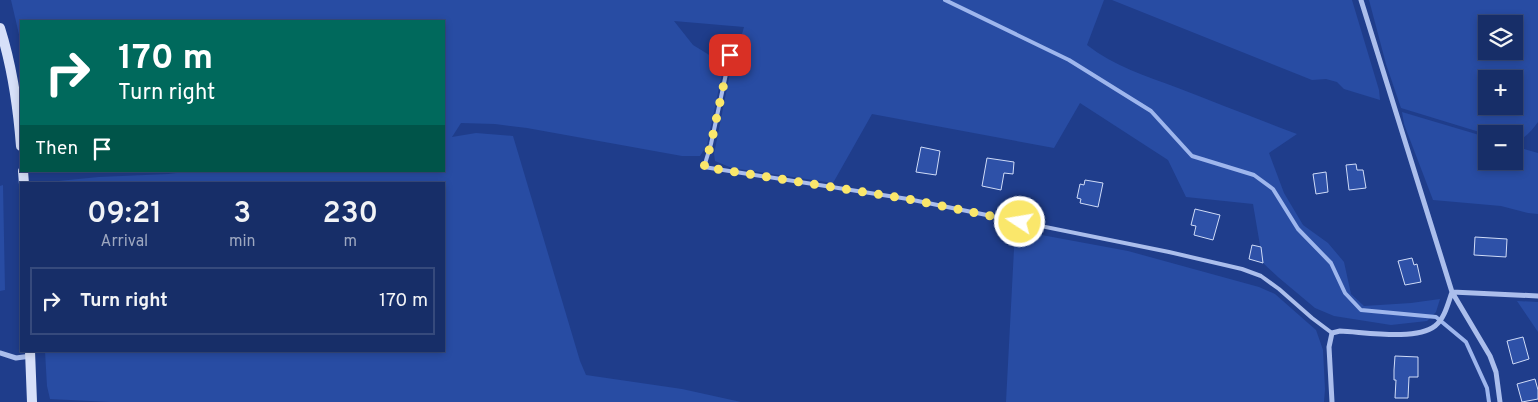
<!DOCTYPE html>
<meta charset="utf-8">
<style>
:root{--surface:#172e68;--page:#243a71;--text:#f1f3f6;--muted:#9ea8c0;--line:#364a7c}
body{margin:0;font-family:Overpass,sans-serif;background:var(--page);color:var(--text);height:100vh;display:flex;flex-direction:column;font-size:19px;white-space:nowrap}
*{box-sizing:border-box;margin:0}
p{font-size:16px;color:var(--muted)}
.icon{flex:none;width:28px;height:28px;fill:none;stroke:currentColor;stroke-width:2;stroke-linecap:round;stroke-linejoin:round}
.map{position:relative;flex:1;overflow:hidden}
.sheet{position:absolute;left:20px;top:182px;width:425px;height:170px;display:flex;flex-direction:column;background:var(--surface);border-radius:0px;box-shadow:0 2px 8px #0003,0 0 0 1px var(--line)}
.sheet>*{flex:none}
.top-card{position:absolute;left:20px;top:20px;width:425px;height:152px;border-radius:0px;box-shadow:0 2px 8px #0003,0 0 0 1px var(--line);background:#00695c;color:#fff;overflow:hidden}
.controls{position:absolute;left:1478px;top:15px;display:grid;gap:10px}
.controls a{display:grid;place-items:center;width:45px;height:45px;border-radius:0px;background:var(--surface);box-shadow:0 2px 8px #0003,0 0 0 1px var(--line);font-size:25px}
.pin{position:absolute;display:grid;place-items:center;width:42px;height:42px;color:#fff;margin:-21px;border-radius:10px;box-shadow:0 2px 8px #0006}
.me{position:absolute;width:55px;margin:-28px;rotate:282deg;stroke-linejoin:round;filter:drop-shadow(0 0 4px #0008)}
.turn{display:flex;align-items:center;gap:18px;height:105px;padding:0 15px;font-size:22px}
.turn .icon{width:65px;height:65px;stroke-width:2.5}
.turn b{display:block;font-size:35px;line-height:42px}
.then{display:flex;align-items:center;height:48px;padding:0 15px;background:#0003;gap:10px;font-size:19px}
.eta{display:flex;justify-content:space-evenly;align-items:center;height:85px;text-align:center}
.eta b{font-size:30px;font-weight:600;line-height:35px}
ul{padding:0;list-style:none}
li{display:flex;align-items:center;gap:15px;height:68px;margin:0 10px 8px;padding:0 5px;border:2px solid var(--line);border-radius:0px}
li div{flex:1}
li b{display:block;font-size:19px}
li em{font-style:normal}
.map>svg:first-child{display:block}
.green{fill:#284ca3;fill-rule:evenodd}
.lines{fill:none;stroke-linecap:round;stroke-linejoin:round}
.stream{stroke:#9eb6ed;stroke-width:4}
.building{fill:#2e51a8;stroke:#d0dcf8}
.lane{stroke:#abbeec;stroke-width:4}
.street{stroke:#abbeec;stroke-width:5}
.secondary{stroke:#d7e0f9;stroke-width:10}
.route{stroke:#fae76b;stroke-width:9;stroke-dasharray:0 16.2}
</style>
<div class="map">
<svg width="1538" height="402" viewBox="0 0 1538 402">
<rect width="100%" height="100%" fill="#1f3d8b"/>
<path class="green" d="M 11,0 L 1104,0 L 1087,45 C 1114,66 1146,76 1178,88 C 1217,103 1257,119 1297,134 L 1269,153 L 1284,193 L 1303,225 L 1328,243 L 1344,262 L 1351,294 L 1364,306 L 1411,303 L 1440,299 L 1436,312 L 1427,321 L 1391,325 L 1334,316 L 1315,308 L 1278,277 L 1263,263 L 1253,204 L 1186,197 L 1168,160 L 1080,103 L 1054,148 L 872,114 L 833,183 L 732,168 L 715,161 L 714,154 L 729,78 L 744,27 L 674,21 L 693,45 L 724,64 L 707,145 L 700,156 L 682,156 L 527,128 L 495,124 L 461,123 L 452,137 L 476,133 L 513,136 L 580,361 L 586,375 L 682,389 L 741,402 L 110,402 L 50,399 L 47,386 L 45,351 L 444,351 L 444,184 L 38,183 L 99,177 L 168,174 L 193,171 L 444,171 L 444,21 L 21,21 L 21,43 Z
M 1112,0 L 1352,0 L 1379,90 L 1380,100 L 1344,89 L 1337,82 L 1326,79 L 1312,80 Z
M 1369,0 L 1538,0 L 1538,122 C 1531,131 1526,139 1514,141 L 1514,134 L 1486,134 L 1401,108 L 1386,64 ZM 1486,24 L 1514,24 L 1514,51 L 1486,51 ZM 1486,79 L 1514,79 L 1514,106 L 1486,106 Z
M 1402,112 L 1486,137 L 1486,161 L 1514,161 L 1514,146 L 1538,153 L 1538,214 L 1528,213 L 1501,206 L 1433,200 L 1404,124 Z
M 3,185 L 5,290 L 0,291 L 0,186 Z
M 1015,230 L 1128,251 L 1259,287 L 1275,294 L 1316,330 L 1323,350 L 1325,389 L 1324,402 L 1006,402 Z
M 1517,301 L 1538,302 L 1538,332 Z"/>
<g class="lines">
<path class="stream" d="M 945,0 L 1069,60 L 1151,111 L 1192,156 L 1254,175 L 1273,189 L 1298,229 L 1331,263 L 1345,293 L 1361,310 L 1436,317 L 1466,342 L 1487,388 L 1489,402"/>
</g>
<path class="building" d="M 921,147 L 940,151 L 936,175 L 916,172 Z
M 987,158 L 1014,162 L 1013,174 L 1004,173 L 1001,190 L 982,186 Z
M 1356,164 L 1357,170 L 1363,170 L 1366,188 L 1349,190 L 1346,165 Z
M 1326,172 L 1328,192 L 1316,194 L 1313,174 Z
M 1085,180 L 1103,183 L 1098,207 L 1080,203 L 1081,199 L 1077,198 L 1080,184 L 1084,185 Z
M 1195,209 L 1220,215 L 1213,240 L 1194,235 L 1196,226 L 1191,225 Z
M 1475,237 L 1507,239 L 1506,257 L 1474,255 Z
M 1252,245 L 1261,247 L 1263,263 L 1249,259 Z
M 1412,258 L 1414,265 L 1417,264 L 1421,282 L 1405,285 L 1398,261 Z
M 1523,337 L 1529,359 L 1513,364 L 1507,341 Z
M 1395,356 L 1418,357 L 1418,377 L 1409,377 L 1408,398 L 1395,398 L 1396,380 L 1394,380 L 1394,370 Z
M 1535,379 L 1538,390 L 1538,399 L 1522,402 L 1517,384 Z"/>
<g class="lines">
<path class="lane" d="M 724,43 L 729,48 L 730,55 L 711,144 L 704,167 L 908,199 L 1169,252 L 1242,269 L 1261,276 L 1279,289 L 1312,318 L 1332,333"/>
<path class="street" d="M 1361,0 L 1452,292 L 1490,356 L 1496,372 L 1500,402
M 1452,292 L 1538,296
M 0,353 L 16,358 L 31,356
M 1332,402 L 1329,347 L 1332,333 L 1340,331 C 1365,332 1415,341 1435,326 C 1445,318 1448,303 1452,292"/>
<path class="secondary" d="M 0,28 C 12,66 18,107 21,146
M 23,171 L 24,184
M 30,351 L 32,402"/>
</g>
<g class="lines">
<path class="route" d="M 730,55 L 711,144 L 704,167 L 908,199 L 1020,222"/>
</g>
</svg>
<div class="controls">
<a><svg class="icon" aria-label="layers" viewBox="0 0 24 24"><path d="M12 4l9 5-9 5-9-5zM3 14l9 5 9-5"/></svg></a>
<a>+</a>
<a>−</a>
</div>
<div class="pin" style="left:730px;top:55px;background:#d93025"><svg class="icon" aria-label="arrive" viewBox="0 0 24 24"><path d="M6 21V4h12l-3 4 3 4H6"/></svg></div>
<svg class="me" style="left:1020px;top:222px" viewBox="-20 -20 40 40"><circle r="17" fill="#fae76b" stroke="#fff" stroke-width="3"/><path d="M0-11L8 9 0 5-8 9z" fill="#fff"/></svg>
<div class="top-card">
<div class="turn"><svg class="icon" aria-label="right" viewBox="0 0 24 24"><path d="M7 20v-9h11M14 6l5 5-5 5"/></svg><div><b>170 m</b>Turn right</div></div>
<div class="then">Then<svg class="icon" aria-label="arrive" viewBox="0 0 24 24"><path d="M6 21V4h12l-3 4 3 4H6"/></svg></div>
</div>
<section class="sheet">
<div class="eta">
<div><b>09:21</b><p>Arrival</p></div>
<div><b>3</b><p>min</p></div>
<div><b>230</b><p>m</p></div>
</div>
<ul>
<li><svg class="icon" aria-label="right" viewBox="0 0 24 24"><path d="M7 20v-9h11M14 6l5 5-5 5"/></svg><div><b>Turn right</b></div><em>170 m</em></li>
</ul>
</section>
</div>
